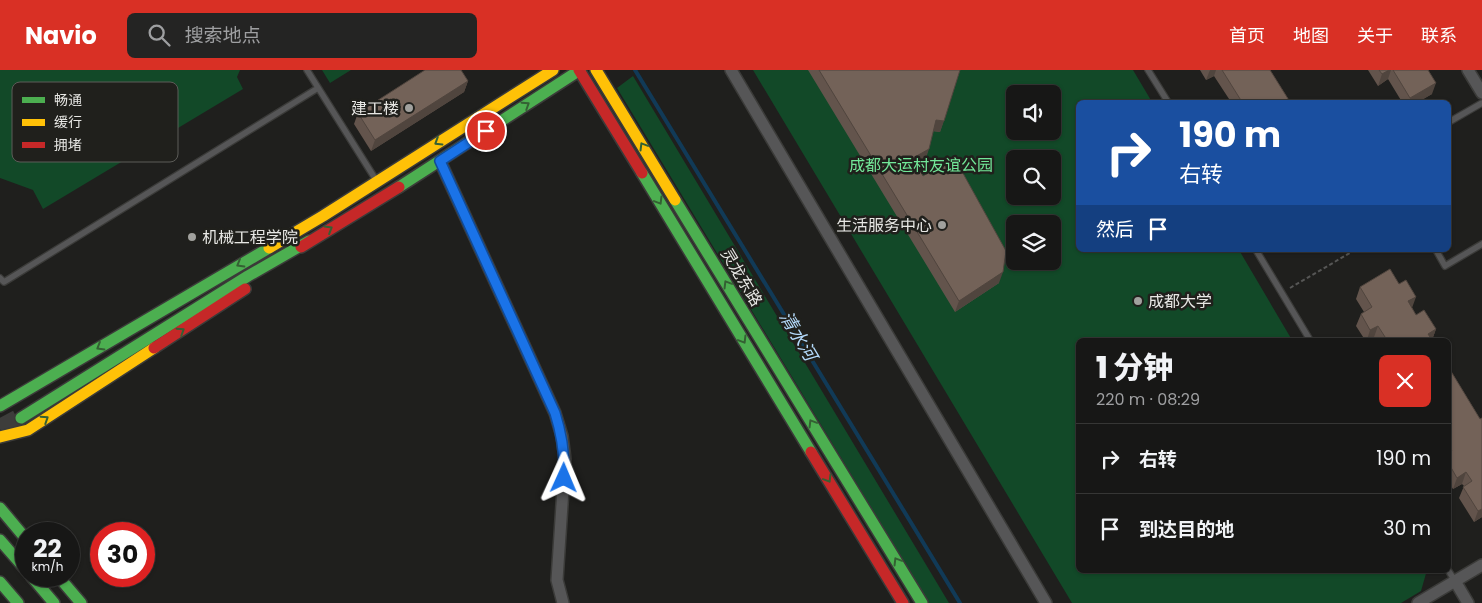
<!DOCTYPE html>
<html lang="zh">
<meta charset="utf-8">
<style>
:root{--surface:#171716;--page:#242423;--text:#f1f3f6;--muted:#9e9fa1;--line:#363635;--accent:#d93025}
body{margin:0;font-family:Poppins,"Noto Sans SC",sans-serif;background:var(--page);color:var(--text);height:100vh;display:flex;flex-direction:column;font-size:19px;white-space:nowrap}
*{box-sizing:border-box;margin:0}
p{font-size:16px;color:var(--muted)}
.icon{flex:none;width:28px;height:28px;fill:none;stroke:currentColor;stroke-width:2;stroke-linecap:round;stroke-linejoin:round}
.map{position:relative;flex:1;overflow:hidden}
.panel{position:absolute;left:1076px;top:268px;width:375px;height:235px;display:flex;flex-direction:column;background:var(--surface);border-radius:8px;box-shadow:0 1px 4px #0004,0 0 0 1px var(--line)}
.panel>*{flex:none}
.top-card{position:absolute;left:1076px;top:30px;width:375px;height:152px;border-radius:8px;box-shadow:0 1px 4px #0004,0 0 0 1px var(--line);background:#1a4fa0;color:#fff;overflow:hidden}
.buttons{position:absolute;left:1006px;top:15px;display:grid;gap:10px}
.buttons a{display:grid;place-items:center;width:55px;height:55px;border-radius:8px;background:var(--surface);box-shadow:0 1px 4px #0004,0 0 0 1px var(--line);font-size:25px}
.speed{position:absolute;left:15px;top:452px;display:flex;gap:10px;font-size:25px;font-weight:700;text-align:center}
.speed>*{display:grid;place-content:center;width:65px;height:65px;border-radius:50%;background:var(--surface);box-shadow:0 1px 4px #0004,0 0 0 1px var(--line);line-height:1}
.speed small{font-size:12px;font-weight:400}
.speed .limit{border:8px solid #d22;background:#fff;color:#111}
.pin{position:absolute;display:grid;place-items:center;width:42px;height:42px;color:#fff;margin:-21px;border:2px solid #fff;border-radius:50%;box-shadow:0 1px 5px #0007}
.me{position:absolute;width:55px;margin:-28px;rotate:1deg;stroke-linejoin:round;filter:drop-shadow(0 0 4px #0008)}
.turn{display:flex;align-items:center;gap:18px;height:105px;padding:0 20px;font-size:22px}
.turn .icon{width:65px;height:65px;stroke-width:2.5}
.turn b{display:block;font-size:35px;line-height:42px}
.then{display:flex;align-items:center;height:48px;padding:0 20px;background:#0003;gap:10px;font-size:19px}
.round{display:grid;place-items:center;flex:none;width:52px;height:52px;border-radius:8px;background:var(--page)}
.head{display:flex;align-items:center;justify-content:space-between;height:85px;padding:0 20px}
h1{font-size:30px;font-weight:800;line-height:38px}
ul{padding:0;list-style:none}
li{display:flex;align-items:center;gap:15px;height:70px;padding:0 20px;border-top:1px solid var(--line)}
li div{flex:1}
li b{display:block;font-size:19px}
li em{font-style:normal}
header{display:flex;align-items:center;gap:30px;box-sizing:border-box;height:70px;padding:0 25px;background:var(--accent);color:#fff}
header strong{font-size:24px}
nav{display:flex;gap:28px;margin-inline-start:auto;font-size:18px}
.search{width:350px;height:45px;background:var(--page);display:flex;align-items:center;gap:12px;box-sizing:border-box;padding:0 18px;border-radius:8px;color:var(--muted);font-size:19px}
.map>svg:first-child{display:block}
.green{fill:#124928;fill-rule:evenodd}
.lines{fill:none;stroke-linecap:round;stroke-linejoin:round}
.stream{stroke:#113a57;stroke-width:4}
.highway-tunnel{stroke:#3d3d3b;stroke-width:20;stroke-dasharray:20 10;stroke-linecap:butt}
.lane-casing{stroke:#3b3b39;stroke-width:8}
.street-casing{stroke:#3b3b39;stroke-width:14}
.fast-casing{stroke:#3b3b39;stroke-width:14}
.slow-casing{stroke:#3b3b39;stroke-width:14}
.jam-casing{stroke:#3b3b39;stroke-width:14}
.path{stroke:#565655;stroke-width:2;stroke-dasharray:4 2.5;stroke-linecap:butt}
.lane{stroke:#565657;stroke-width:5.5}
.street{stroke:#565657;stroke-width:11}
.fast{stroke:#4caf50;stroke-width:11}
.slow{stroke:#ffc107;stroke-width:11}
.jam{stroke:#c62828;stroke-width:11}
.wall{fill:#63544c}
.shaded-wall{fill:#50453e}
.building{fill:#736258;stroke:#50453e}
.oneway{stroke:#346033}
.route-casing{stroke:#114b97;stroke-width:12}
.route{stroke:#1a73e8;stroke-width:9}
.poi-dot{fill:#a1a19e;stroke:#20201c;stroke-width:2}
.labels{text-anchor:middle;stroke-width:5;stroke-linejoin:round;paint-order:stroke}
.poi-label{font-size:16px;fill:#e7e7e4;stroke:#20201c;text-anchor:end}
.park-label{font-size:16px;fill:#72e798;stroke:#20201c}
.street-label{font-size:16px;fill:#e7e7e4;stroke:#20201c}
.water-label{font-size:18px;font-style:italic;fill:#b3d9fa;stroke:#20201c}
.key{fill:#20201c;stroke:#5c5c58;stroke-width:1}
.key-label{font-size:14px;fill:#e7e7e4}
</style>
<header>
<strong>Navio</strong>
<div class="search"><svg class="icon" aria-label="search" viewBox="0 0 24 24"><circle cx="10" cy="10" r="6"/><path d="M15 15l6 6"/></svg>搜索地点</div>
<nav><a>首页</a><a>地图</a><a>关于</a><a>联系</a></nav>
</header>
<div class="map">
<svg width="1482" height="533" viewBox="0 0 1482 533">
<rect width="100%" height="100%" fill="#1f1f1d"/>
<path class="green" d="M 0,0 L 240,0 L 237,7 L 243,19 L 43,139 L 33,120 L 0,108 Z
M 322,0 L 351,0 L 330,13 Z
M 753,0 L 1133,0 L 1152,32 L 1079,32 L 1079,180 L 1239,180 L 1292,270 L 1079,270 L 1079,500 L 1427,500 L 1421,521 L 1401,533 L 1072,533 ZM 1015,24 L 1052,24 L 1052,61 L 1015,61 ZM 1015,89 L 1052,89 L 1052,126 L 1015,126 ZM 1015,154 L 1052,154 L 1052,191 L 1015,191 Z
M 633,6 L 949,533 L 929,533 L 617,18 Z"/>
<g class="lines">
<path class="stream" d="M 635,0 L 960,533"/>
<path class="highway-tunnel" d="M 0,359 L 21,348"/>
<g class="lane-casing">
<path id="lane" d="M 307,0 L 376,110
M 1148,0 L 1168,32
M 1449,52 L 1482,33
M 1256,180 L 1310,270
M 1436,180 L 1445,196 L 1482,174
M 0,208 L 4,212 L 318,18
M 1448,500 L 1455,511"/>
</g>
<g class="street-casing">
<path id="street" d="M 731,0 L 1046,533
M 1468,0 L 1482,23
M 440,91 L 555,343 L 562,366 L 565,389 L 557,510 L 563,533
M 1455,511 L 1468,533
M 1418,533 L 1482,495"/>
</g>
<g class="fast-casing">
<path id="fast" d="M 642,103 L 811,382
M 399,117 L 580,0
M 675,130 L 922,533
M 0,336 L 269,178
M 21,348 L 248,206 L 309,171
M 0,438 L 26,469
M 0,470 L 26,500
M 31,506 L 54,533
M 58,506 L 81,533
M 0,512 L 18,533"/>
</g>
<g class="slow-casing">
<path id="slow" d="M 596,0 L 675,130
M 269,178 L 323,146 L 553,0
M 0,367 L 28,360 L 154,278"/>
</g>
<g class="jam-casing">
<path id="jam" d="M 579,0 L 642,103
M 301,177 L 399,117
M 154,278 L 245,219
M 811,382 L 903,533"/>
</g>
<path class="path" d="M 1290,218 L 1355,180"/>
<use href="#lane" class="lane"/>
<use href="#street" class="street"/>
<use href="#fast" class="fast"/>
<use href="#slow" class="slow"/>
<use href="#jam" class="jam"/>
</g>
<path class="wall" d="M 808,0 L 960,0 L 940,62 L 933,61 L 925,91 L 917,95 L 923,106 L 999,213 L 955,242 Z
M 1200,0 L 1270,0 L 1290,32 L 1231,32 L 1214,6 L 1206,10 Z
M 1368,0 L 1428,0 L 1432,24 L 1418,32 L 1402,32 L 1388,9 L 1378,16 Z
M 468,11 L 464,22 L 371,81 L 354,54 L 358,43 Z
M 1360,217 L 1412,238 L 1416,245 L 1436,259 L 1432,270 L 1376,270 L 1374,267 L 1369,270 L 1365,270 L 1356,256 L 1361,244 L 1364,242 L 1356,229 Z
M 1449,298 L 1480,349 L 1482,348 L 1482,447 L 1474,452 L 1459,428 L 1464,416 L 1462,414 L 1453,419 L 1449,413 Z"/>
<path class="shaded-wall" d="M 1210,0 L 1216,0 L 1214,6 L 1206,10 Z
M 1389,0 L 1391,0 L 1388,9 L 1378,16 L 1382,4 Z
M 468,11 L 464,22 L 371,81 L 375,70 Z
M 1436,13 L 1432,24 L 1418,32 L 1409,32 L 1410,28 Z
M 936,50 L 944,51 L 940,62 L 932,61 Z
M 929,79 L 925,91 L 909,100 L 913,88 Z
M 1003,202 L 999,213 L 955,242 L 959,231 Z
M 1416,227 L 1412,238 L 1408,231 Z
M 1378,256 L 1374,267 L 1369,270 L 1367,270 L 1370,260 Z
M 1436,259 L 1432,270 L 1426,270 L 1428,264 Z
M 1466,402 L 1462,414 L 1453,419 L 1457,408 Z
M 1482,439 L 1482,447 L 1474,452 L 1478,441 Z"/>
<path class="building" d="M 425,0 L 461,0 L 468,11 L 375,70 L 358,43 Z
M 819,0 L 960,0 L 944,51 L 936,50 L 929,79 L 913,88 L 923,106 L 954,87 L 1006,181 L 1003,202 L 959,231 Z
M 1222,0 L 1270,0 L 1290,32 L 1242,32 Z
M 1379,0 L 1389,0 L 1382,4 Z
M 1393,0 L 1428,0 L 1436,13 L 1410,28 Z
M 1390,199 L 1399,214 L 1406,210 L 1416,227 L 1408,231 L 1416,245 L 1424,240 L 1436,259 L 1428,264 L 1432,270 L 1387,270 L 1378,256 L 1370,260 L 1361,244 L 1372,237 L 1360,217 Z
M 1449,298 L 1480,349 L 1482,348 L 1482,439 L 1478,441 L 1463,417 L 1472,411 L 1466,402 L 1457,408 L 1449,394 L 1449,383 L 1452,381 L 1449,377 Z"/>
<defs><path id="oneway-chevron" d="M-2-3.5L2.5 0L-2 3.5" fill="none" stroke-width="1.6" stroke-linecap="round" stroke-linejoin="round" transform="scale(1.25)"/></defs>
<g class="oneway">
<use href="#oneway-chevron" transform="translate(526 35) rotate(-33)"/>
<use href="#oneway-chevron" transform="translate(438 72) rotate(148)"/>
<use href="#oneway-chevron" transform="translate(643 76) rotate(-121)"/>
<use href="#oneway-chevron" transform="translate(659 131) rotate(59)"/>
<use href="#oneway-chevron" transform="translate(329 159) rotate(-31)"/>
<use href="#oneway-chevron" transform="translate(240 194) rotate(150)"/>
<use href="#oneway-chevron" transform="translate(727 214) rotate(-121)"/>
<use href="#oneway-chevron" transform="translate(181 261) rotate(-33)"/>
<use href="#oneway-chevron" transform="translate(743 270) rotate(59)"/>
<use href="#oneway-chevron" transform="translate(100 277) rotate(149)"/>
<use href="#oneway-chevron" transform="translate(45 349) rotate(-33)"/>
<use href="#oneway-chevron" transform="translate(812 353) rotate(-121)"/>
<use href="#oneway-chevron" transform="translate(828 409) rotate(59)"/>
<use href="#oneway-chevron" transform="translate(897 491) rotate(-121)"/>
</g>
<g class="lines">
<g class="route-casing">
<path id="route" d="M 486,61 L 440,91 L 555,343 C 562,365 565,385 564,408"/>
</g>
<use href="#route" class="route"/>
</g>
<g class="poi-dot">
<circle cx="409" cy="38" r="5"/>
<circle cx="942" cy="155" r="5"/>
<circle cx="192" cy="167" r="5"/>
<circle cx="1138" cy="231" r="5"/>
</g>
<g class="labels">
<g class="poi-label">
<text x="399" y="44">建工楼</text>
<text x="932" y="161">生活服务中心</text>
<text x="202" y="173" text-anchor="start">机械工程学院</text>
<text x="1148" y="237" text-anchor="start">成都大学</text>
</g>
<g class="park-label">
<text x="921" y="101">成都大运村友谊公园</text>
</g>
<g class="street-label">
<text transform="translate(742 207) rotate(59)" y="6">灵龙东路</text>
</g>
<g class="water-label">
<text transform="translate(798 266) rotate(59)" y="6">清水河</text>
</g>
</g>
<rect x="12" y="12" width="166" height="80" rx="8" class="key"/>
<rect x="22" y="27" width="23" height="6" fill="#4caf50"/>
<rect x="22" y="49" width="23" height="7" fill="#ffc107"/>
<rect x="22" y="72" width="23" height="6" fill="#c62828"/>
<g class="key-label">
<text x="54" y="35">畅通</text>
<text x="54" y="57">缓行</text>
<text x="54" y="80">拥堵</text>
</g>
</svg>
<div class="buttons">
<a><svg class="icon" aria-label="sound" viewBox="0 0 24 24"><path d="M4 9h4l5-4v14l-5-4H4zM17 9q2 3 0 6"/></svg></a>
<a><svg class="icon" aria-label="search" viewBox="0 0 24 24"><circle cx="10" cy="10" r="6"/><path d="M15 15l6 6"/></svg></a>
<a><svg class="icon" aria-label="layers" viewBox="0 0 24 24"><path d="M12 4l9 5-9 5-9-5zM3 14l9 5 9-5"/></svg></a>
</div>
<div class="speed"><div>22<small>km/h</small></div><div class="limit">30</div></div>
<div class="pin" style="left:486px;top:61px;background:#d93025"><svg class="icon" aria-label="arrive" viewBox="0 0 24 24"><path d="M6 21V4h12l-3 4 3 4H6"/></svg></div>
<svg class="me" style="left:564px;top:408px" viewBox="-20 -20 40 40"><path d="M0-17L14 15 0 8-14 15z" fill="#1a73e8" stroke="#fff" stroke-width="4"/></svg>
<div class="top-card">
<div class="turn"><svg class="icon" aria-label="right" viewBox="0 0 24 24"><path d="M7 20v-9h11M14 6l5 5-5 5"/></svg><div><b>190 m</b>右转</div></div>
<div class="then">然后<svg class="icon" aria-label="arrive" viewBox="0 0 24 24"><path d="M6 21V4h12l-3 4 3 4H6"/></svg></div>
</div>
<section class="panel">
<div class="head"><div><h1>1 分钟</h1><p>220 m · 08:29</p></div><a class="round" style="background:#d93025;color:#fff"><svg class="icon" aria-label="close" viewBox="0 0 24 24"><path d="M6 6l12 12M18 6L6 18"/></svg></a></div>
<ul>
<li><svg class="icon" aria-label="right" viewBox="0 0 24 24"><path d="M7 20v-9h11M14 6l5 5-5 5"/></svg><div><b>右转</b></div><em>190 m</em></li>
<li><svg class="icon" aria-label="arrive" viewBox="0 0 24 24"><path d="M6 21V4h12l-3 4 3 4H6"/></svg><div><b>到达目的地</b></div><em>30 m</em></li>
</ul>
</section>
</div>
